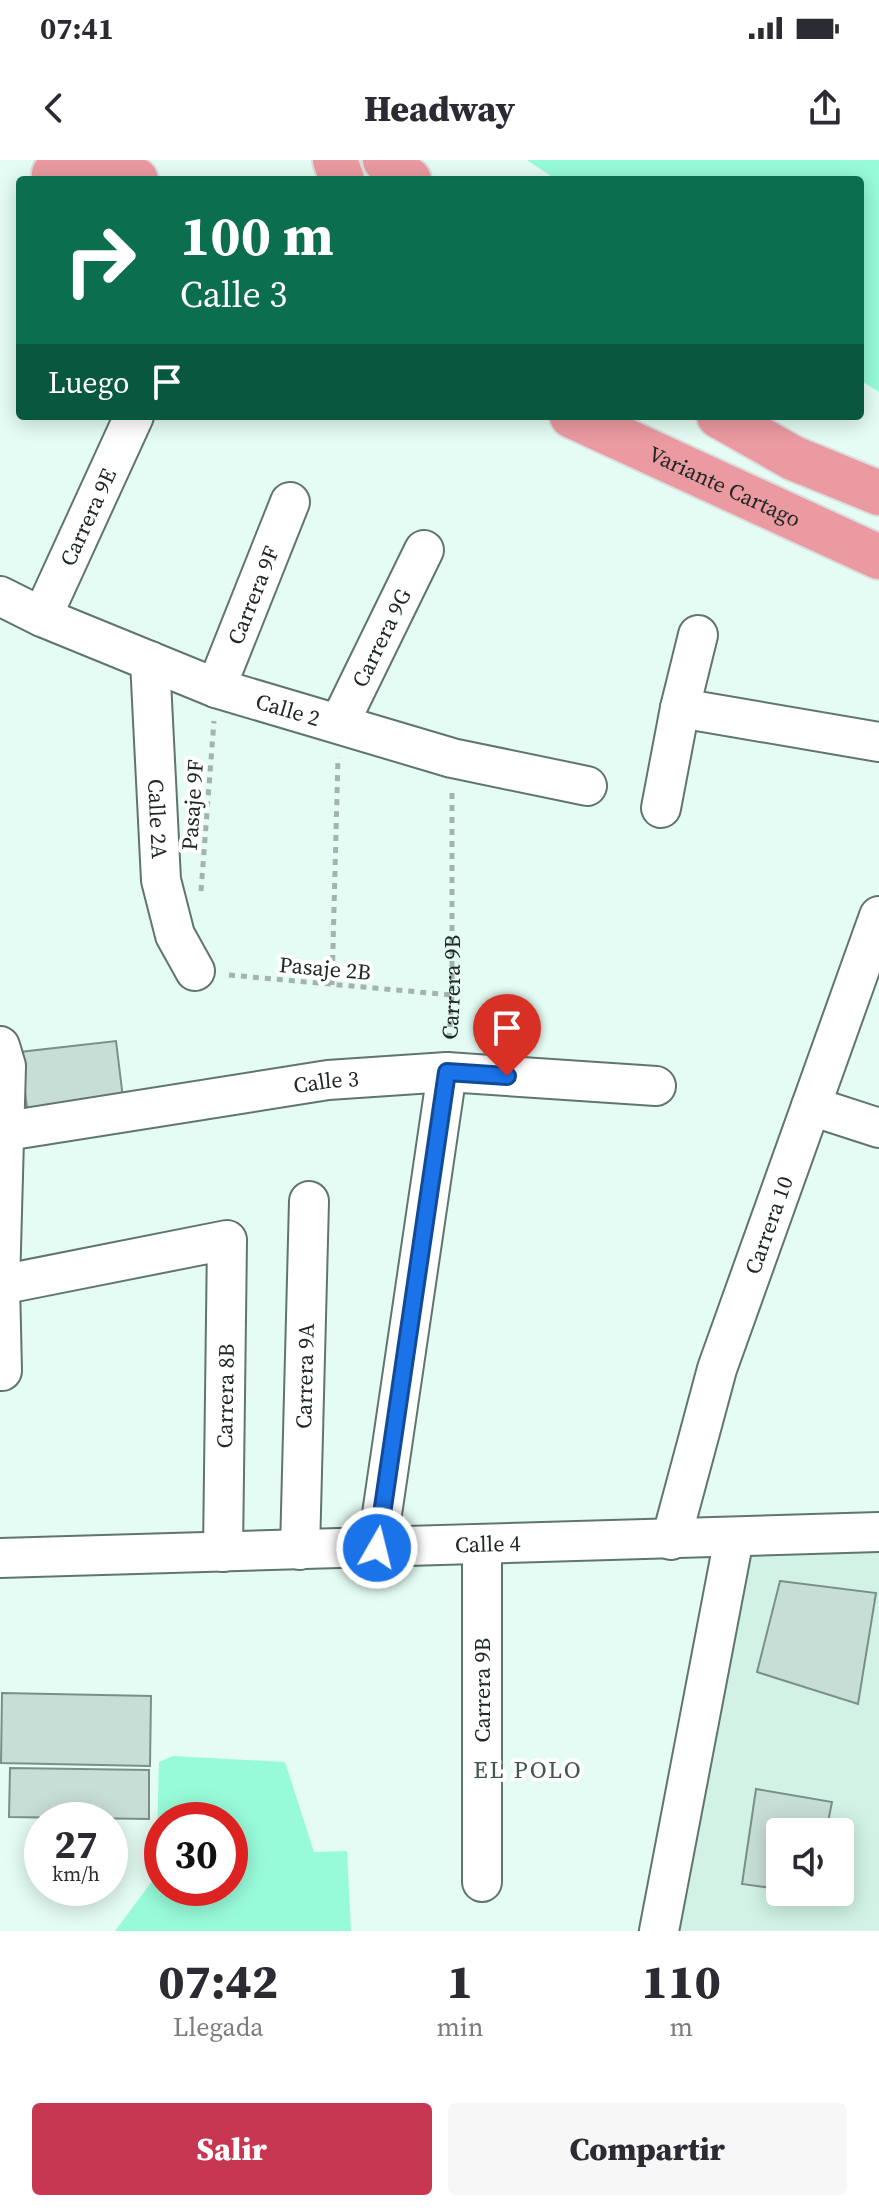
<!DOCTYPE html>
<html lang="es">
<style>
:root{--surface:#fff;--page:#f7f7f7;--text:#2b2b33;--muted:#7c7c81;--accent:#c73751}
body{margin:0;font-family:"Source Serif 4",serif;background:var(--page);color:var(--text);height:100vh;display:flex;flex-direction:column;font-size:30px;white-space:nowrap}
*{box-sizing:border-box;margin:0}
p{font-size:26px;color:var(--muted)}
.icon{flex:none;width:44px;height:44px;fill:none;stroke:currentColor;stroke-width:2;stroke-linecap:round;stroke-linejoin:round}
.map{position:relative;height:1771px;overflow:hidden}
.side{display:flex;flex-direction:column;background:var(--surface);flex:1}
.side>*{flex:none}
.guide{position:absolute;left:16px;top:16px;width:848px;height:244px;border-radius:8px;box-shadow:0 4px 20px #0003;background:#0b6e4f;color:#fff;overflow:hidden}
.fabs{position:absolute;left:766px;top:1658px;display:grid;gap:16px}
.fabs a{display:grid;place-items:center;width:88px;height:88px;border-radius:8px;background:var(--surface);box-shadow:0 4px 20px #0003;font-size:40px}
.speed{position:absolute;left:24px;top:1642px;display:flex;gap:16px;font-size:40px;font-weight:700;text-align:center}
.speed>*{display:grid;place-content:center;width:104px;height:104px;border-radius:50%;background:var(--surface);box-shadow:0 4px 20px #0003;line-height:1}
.speed small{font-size:20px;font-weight:400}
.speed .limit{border:12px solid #d22;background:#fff;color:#111}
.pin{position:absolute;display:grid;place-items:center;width:68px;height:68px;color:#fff;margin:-82px -34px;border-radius:50% 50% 50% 0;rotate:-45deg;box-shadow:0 0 8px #0007}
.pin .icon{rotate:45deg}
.me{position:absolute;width:88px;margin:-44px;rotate:8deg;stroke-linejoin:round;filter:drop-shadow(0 0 6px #0008)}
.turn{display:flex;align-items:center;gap:28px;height:168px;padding:0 32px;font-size:36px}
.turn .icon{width:104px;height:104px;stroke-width:2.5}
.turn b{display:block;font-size:56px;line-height:68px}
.then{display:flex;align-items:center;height:76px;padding:0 32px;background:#0003;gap:16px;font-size:30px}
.eta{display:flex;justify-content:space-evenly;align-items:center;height:136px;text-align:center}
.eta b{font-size:48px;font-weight:800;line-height:56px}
.action{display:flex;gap:16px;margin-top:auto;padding:16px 32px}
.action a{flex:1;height:92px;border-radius:8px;background:var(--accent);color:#fff;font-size:32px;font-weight:800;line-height:92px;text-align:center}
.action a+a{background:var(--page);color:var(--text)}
.status{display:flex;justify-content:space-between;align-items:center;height:56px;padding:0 40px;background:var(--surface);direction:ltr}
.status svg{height:22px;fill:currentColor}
header{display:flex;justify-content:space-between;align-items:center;height:104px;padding:0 32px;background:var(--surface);font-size:36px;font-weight:800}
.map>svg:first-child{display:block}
.built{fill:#d1f2e5;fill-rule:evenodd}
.green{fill:#97fbda;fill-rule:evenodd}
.building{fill:#c7ded6;stroke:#7a9087;stroke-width:2}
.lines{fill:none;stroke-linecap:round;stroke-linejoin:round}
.street-casing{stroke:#60756d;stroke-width:42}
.highway-casing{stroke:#dbdddc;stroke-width:48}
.path{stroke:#a2b4ad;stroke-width:5;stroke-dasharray:6 6;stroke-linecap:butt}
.street{stroke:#fff;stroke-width:38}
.highway{stroke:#ea9aa0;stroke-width:44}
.route-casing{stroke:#114b97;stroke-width:20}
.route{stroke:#1a73e8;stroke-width:14}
.labels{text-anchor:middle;stroke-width:8;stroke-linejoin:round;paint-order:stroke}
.street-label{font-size:22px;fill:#202825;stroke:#fff}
.neighbourhood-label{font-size:24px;letter-spacing:2px;fill:#42574f;stroke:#fff}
</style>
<div class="status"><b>07:41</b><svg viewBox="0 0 49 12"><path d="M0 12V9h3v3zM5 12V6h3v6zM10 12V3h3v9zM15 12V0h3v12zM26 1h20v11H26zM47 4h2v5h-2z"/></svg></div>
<header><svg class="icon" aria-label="back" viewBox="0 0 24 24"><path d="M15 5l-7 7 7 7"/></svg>Headway<svg class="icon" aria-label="share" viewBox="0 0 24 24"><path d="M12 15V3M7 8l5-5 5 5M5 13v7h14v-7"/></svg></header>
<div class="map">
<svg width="879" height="1771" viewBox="0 0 879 1771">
<rect width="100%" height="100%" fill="#e4fcf3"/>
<path class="built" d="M 879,1372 L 879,1771 L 659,1771 L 734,1378 ZM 780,1672 L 840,1672 L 840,1732 L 780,1732 Z"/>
<path class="green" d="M 527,0 L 879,0 L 879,232 L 860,220 L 860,20 L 557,20 Z
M 173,1596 L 285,1602 L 314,1692 L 347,1691 L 351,1771 L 115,1771 L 156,1716 L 159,1602 ZM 162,1660 L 230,1660 L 230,1728 L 162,1728 Z"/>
<path class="building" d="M 116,881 L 123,938 L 27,948 L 20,892 Z
M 780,1421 L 876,1433 L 858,1544 L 757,1512 Z
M 2,1533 L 151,1536 L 150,1606 L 1,1603 Z
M 10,1608 L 149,1610 L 149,1659 L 9,1657 Z
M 756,1629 L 832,1642 L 826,1672 L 780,1672 L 780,1729 L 742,1724 Z"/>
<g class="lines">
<g class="street-casing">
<g id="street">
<path id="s2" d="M 0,436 L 42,457 L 216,528 L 452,598 L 587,626"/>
<path id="s3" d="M 42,457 L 134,256"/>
<path id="s4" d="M 150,501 L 161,720 L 175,775 L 195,811"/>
<path id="s5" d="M 216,528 L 290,342"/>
<path d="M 680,548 L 879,582"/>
<path id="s6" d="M 339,564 L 424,390"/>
<path d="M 661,648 L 680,548 L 698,475"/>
<path d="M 0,886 L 6,906 L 0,1125 L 2,1211"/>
<path d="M 811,946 L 879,968"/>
<path id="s7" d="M 0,972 L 328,920 L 447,912 L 656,926"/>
<path d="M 0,1125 L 227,1080 L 223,1392"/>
<path id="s8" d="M 671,1380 L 717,1209 L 879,756"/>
<path d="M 482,1385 L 482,1722"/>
<path d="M 377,1388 L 447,912"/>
<path id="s9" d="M 300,1390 L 309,1041"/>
<path id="s10" d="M 0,1398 L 879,1372"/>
<path d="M 659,1771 L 734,1378"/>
</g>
</g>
<g class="highway-casing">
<g id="highway">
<path d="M 335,0 L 342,20"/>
<path d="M 385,0 L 409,20"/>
<path d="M 54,14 L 116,10 L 136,20"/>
<path id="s11" d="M 572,256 L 879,397"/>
<path d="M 719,256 L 793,298 L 879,333"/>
</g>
</g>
<g class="path">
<path d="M 201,731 L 214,561"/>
<path d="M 229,815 L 452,835"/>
<path d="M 332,825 L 338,597"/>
<path id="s1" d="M 449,879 L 452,835 L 452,633"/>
</g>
<use href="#street" class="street"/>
<use href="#highway" class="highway"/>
</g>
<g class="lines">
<g class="route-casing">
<path id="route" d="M 377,1388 L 447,912 L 507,916"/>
</g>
<use href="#route" class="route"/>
</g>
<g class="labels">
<g class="street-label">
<text dy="8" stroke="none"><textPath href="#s11" startOffset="168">Variante Cartago</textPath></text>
<text dy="8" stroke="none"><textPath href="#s3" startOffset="110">Carrera 9E</textPath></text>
<text dy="8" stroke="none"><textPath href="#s5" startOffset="100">Carrera 9F</textPath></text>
<text dy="8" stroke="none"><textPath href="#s6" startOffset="96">Carrera 9G</textPath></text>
<text dy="8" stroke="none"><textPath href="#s2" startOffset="310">Calle 2</textPath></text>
<text transform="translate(192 645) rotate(-86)" y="8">Pasaje 9F</text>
<text dy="8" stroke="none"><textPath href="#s4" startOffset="158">Calle 2A</textPath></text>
<text transform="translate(325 808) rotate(5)" y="8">Pasaje 2B</text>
<text dy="8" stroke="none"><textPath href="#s1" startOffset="52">Carrera 9B</textPath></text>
<text dy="8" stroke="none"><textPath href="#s7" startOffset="330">Calle 3</textPath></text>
<text dy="8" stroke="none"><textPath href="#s8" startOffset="330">Carrera 10</textPath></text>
<text dy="8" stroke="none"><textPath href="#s9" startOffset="174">Carrera 9A</textPath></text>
<text transform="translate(225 1236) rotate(-89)" y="8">Carrera 8B</text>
<text dy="8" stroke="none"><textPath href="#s10" startOffset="488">Calle 4</textPath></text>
<text transform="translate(482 1530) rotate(-90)" y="8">Carrera 9B</text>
</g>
<g class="neighbourhood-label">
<text x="528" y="1618">EL POLO</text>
</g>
</g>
</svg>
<div class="fabs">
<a><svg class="icon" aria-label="sound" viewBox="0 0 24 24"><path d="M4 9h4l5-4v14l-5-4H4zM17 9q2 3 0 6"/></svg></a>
</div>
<div class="speed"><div>27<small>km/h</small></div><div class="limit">30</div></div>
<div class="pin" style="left:507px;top:916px;background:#d93025"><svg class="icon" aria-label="arrive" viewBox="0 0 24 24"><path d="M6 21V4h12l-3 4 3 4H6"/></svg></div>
<svg class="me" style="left:377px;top:1388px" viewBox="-20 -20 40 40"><circle r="17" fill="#1a73e8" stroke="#fff" stroke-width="3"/><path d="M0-11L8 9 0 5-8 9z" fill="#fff"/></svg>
<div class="guide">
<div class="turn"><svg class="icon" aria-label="right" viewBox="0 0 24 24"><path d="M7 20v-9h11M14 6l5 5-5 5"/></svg><div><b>100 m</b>Calle 3</div></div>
<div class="then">Luego<svg class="icon" aria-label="arrive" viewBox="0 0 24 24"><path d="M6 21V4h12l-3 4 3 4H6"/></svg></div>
</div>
</div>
<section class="side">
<div class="eta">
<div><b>07:42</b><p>Llegada</p></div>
<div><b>1</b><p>min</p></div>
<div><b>110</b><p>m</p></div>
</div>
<div class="action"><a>Salir</a><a>Compartir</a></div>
</section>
